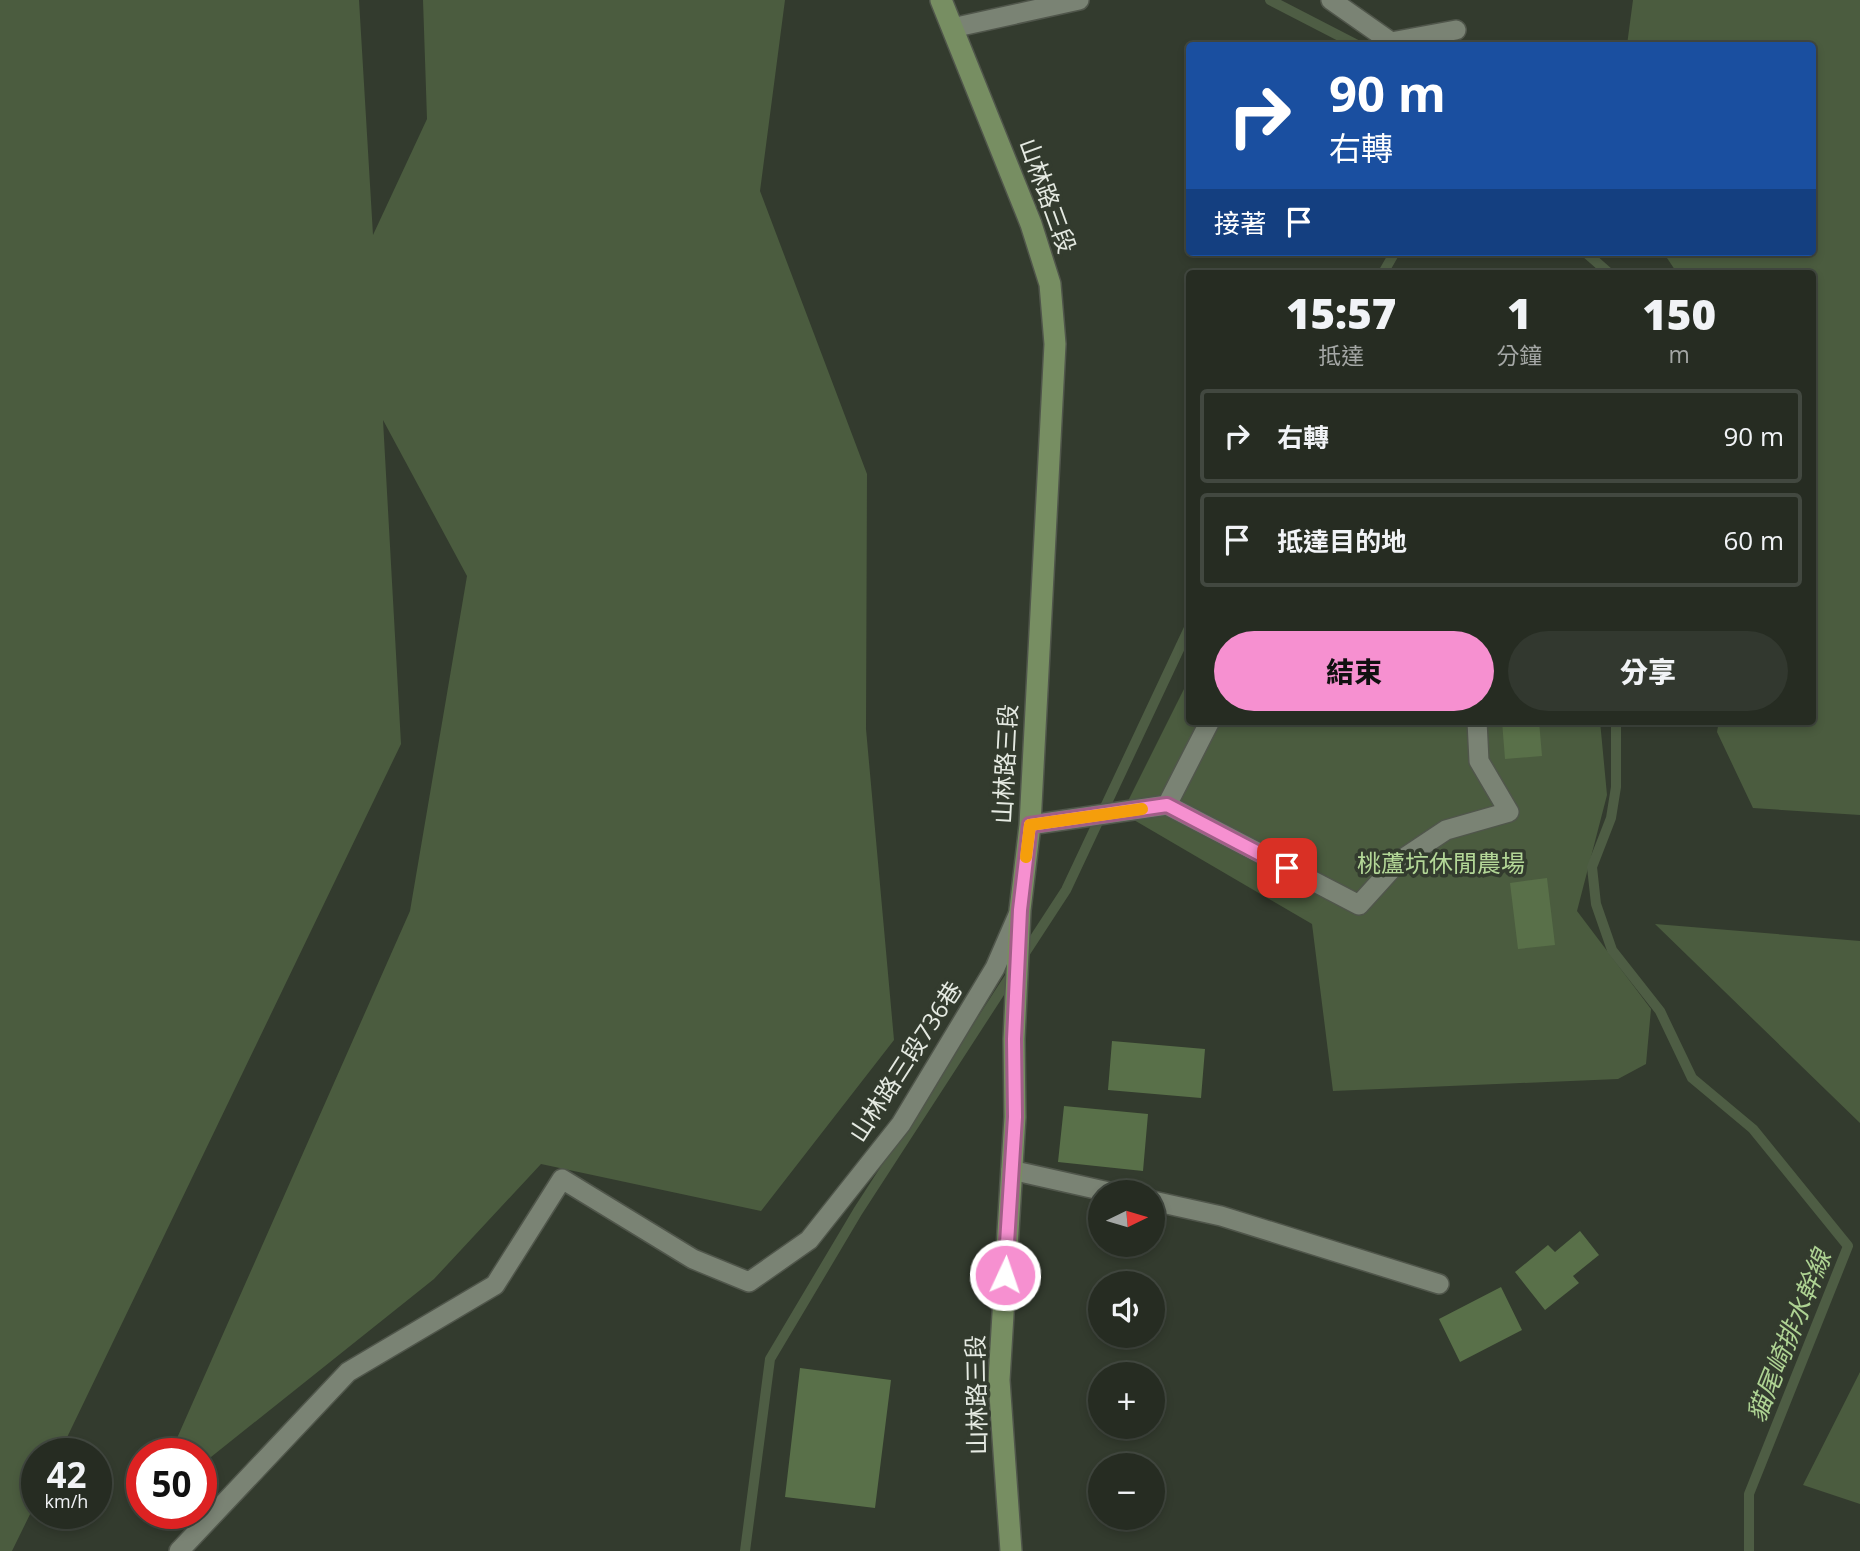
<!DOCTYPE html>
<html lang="zh-TW">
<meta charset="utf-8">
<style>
:root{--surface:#262c22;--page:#32382f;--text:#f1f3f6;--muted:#a4a7a5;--line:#424840;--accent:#f690d0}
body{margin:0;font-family:"Open Sans","Noto Sans TC",sans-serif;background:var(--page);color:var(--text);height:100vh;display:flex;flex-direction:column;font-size:26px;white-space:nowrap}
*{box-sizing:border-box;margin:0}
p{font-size:23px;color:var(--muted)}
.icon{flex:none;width:38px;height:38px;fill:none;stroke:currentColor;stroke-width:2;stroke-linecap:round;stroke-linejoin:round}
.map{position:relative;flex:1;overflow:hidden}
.sheet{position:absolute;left:1186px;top:270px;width:630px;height:455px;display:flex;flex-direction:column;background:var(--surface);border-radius:7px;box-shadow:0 4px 10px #0003,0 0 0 2px var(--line)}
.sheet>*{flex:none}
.hud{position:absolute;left:1186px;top:42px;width:630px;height:214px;border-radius:7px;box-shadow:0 4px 10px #0003,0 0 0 2px var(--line);background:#1a4fa0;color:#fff;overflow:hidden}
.needle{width:46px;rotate:85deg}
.controls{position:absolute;left:1088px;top:1180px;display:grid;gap:14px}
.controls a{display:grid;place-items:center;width:77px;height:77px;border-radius:50%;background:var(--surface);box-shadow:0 4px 10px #0003,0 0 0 2px var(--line);font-size:35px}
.speed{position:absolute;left:21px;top:1438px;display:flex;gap:14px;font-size:35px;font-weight:700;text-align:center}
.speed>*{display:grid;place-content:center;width:91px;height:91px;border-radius:50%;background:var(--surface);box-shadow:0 4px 10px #0003,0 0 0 2px var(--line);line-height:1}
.speed small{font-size:18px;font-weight:400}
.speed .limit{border:10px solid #d22;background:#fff;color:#111}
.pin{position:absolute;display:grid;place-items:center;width:60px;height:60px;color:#fff;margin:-30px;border-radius:14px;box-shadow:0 4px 10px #0006}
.me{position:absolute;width:77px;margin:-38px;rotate:3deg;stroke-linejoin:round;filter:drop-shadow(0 0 5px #0008)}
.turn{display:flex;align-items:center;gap:24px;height:147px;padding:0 28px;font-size:32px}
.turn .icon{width:91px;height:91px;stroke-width:2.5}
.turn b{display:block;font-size:49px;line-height:60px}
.then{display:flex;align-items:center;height:66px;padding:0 28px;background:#0003;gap:14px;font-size:26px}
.eta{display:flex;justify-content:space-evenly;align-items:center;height:119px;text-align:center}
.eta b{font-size:42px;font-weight:800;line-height:49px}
.cta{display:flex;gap:14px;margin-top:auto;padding:14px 28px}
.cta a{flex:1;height:80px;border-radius:42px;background:var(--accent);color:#111;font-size:28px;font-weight:800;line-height:80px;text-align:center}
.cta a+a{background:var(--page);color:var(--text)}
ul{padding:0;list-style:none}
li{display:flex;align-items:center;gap:21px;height:94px;margin:0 14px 10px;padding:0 14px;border:4px solid var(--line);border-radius:7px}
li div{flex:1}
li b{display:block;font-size:26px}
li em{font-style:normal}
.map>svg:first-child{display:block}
.green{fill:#4b5c3f}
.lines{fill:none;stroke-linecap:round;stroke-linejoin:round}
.stream{stroke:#4e5d44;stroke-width:10}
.building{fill:#597049}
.lane-casing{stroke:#50564b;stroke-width:22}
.secondary-casing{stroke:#50564b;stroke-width:24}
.lane{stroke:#7a8374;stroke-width:19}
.secondary{stroke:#778e62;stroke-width:21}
.route-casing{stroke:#a05e87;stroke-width:18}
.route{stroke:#f690d0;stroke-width:12}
.slow{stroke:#f59e0b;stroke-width:12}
.labels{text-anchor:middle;stroke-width:7;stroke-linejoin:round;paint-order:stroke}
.street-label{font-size:24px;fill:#e5eae2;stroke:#333b2e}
.park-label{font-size:24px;fill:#b3d797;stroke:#333b2e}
.water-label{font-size:26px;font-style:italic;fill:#aed393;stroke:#333b2e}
</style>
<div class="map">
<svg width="1860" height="1551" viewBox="0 0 1860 1551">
<rect width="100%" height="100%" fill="#333b2e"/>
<path class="green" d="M 0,0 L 359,0 L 373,235 L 427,119 L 423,0 L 785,0 L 760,191 L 867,474 L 866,729 L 894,1040 L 761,1211 L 541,1164 L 434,1279 L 201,1465 L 201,1454 L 170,1454 L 410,911 L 467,576 L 383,420 L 401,744 L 59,1454 L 37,1454 L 37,1500 L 12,1551 L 0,1551 Z
M 1633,0 L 1860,0 L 1860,815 L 1753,808 L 1717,732 L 1719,721 L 1813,721 L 1813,273 L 1677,273 L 1663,252 L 1813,252 L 1813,46 L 1627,45 Z
M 1190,677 L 1190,721 L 1600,721 L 1607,795 L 1577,911 L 1651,1009 L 1646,1064 L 1618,1079 L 1333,1091 L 1312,924 L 1122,813 Z
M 1655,924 L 1860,941 L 1860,1123 Z
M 1860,1372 L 1860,1504 L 1803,1485 Z"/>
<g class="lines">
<path class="stream" d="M 1270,0 L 1359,46
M 1585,252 L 1609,273
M 1383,273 L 1395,252
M 1616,721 L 1616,787 L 1611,818 L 1592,867 L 1596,904 L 1612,950 L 1660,1011 L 1692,1078 L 1753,1129 L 1848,1246 L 1749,1494 L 1749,1551
M 1023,956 L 1066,890 L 1190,626
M 745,1551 L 770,1359 L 858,1211 L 1013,972"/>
</g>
<path class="building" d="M 1502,721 L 1539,721 L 1542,756 L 1505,759 Z
M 1547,878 L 1555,945 L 1518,949 L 1510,883 Z
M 1112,1041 L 1205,1049 L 1201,1098 L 1108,1090 Z
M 1064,1106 L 1148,1114 L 1143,1171 L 1058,1162 Z
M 1580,1231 L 1599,1255 L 1573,1276 L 1579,1283 L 1545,1310 L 1515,1272 L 1548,1245 L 1555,1252 Z
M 1501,1287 L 1522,1330 L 1460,1362 L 1439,1319 Z
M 800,1368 L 891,1380 L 875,1508 L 785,1497 Z"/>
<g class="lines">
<g class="lane-casing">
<path id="lane" d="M 1331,0 L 1391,42 L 1456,30
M 952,28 L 1079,0
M 1210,721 L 1167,805 L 1359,905 L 1398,862 L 1446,830 L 1509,812 L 1479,761 L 1477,721
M 1030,825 L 1167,805
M 1011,1170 L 1109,1192
M 1153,1201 L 1221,1216 L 1439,1284
M 179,1551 L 348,1372 L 495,1285 L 562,1179 L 693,1259 L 749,1282 L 809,1240 L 901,1124 L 995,968 L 1018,915"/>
</g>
<g class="secondary-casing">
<path id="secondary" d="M 941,0 L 1031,224 L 1050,284 L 1055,344 L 1030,825 L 1020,910 L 1014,1039 L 1015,1117 L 999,1380 L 1011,1551"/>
</g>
<use href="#lane" class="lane"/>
<use href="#secondary" class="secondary"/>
</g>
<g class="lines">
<g class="route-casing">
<path id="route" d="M 1005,1275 L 1015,1117 L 1014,1039 L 1020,910 L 1030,825 L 1167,805 L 1287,868"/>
</g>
<use href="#route" class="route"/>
<path class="slow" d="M 1026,857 L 1030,825 L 1142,809"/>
</g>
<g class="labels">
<g class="street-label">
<text transform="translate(1047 196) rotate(70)" y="8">山林路三段</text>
<text transform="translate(1006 764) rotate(-87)" y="8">山林路三段</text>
<text transform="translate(906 1062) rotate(-57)" y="8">山林路三段736巷</text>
<text transform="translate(977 1395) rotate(-91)" y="8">山林路三段</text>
</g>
<g class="park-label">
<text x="1441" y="872">桃蘆坑休閒農場</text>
</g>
<g class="water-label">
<text transform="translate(1789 1336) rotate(-68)" y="9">貓尾崎排水幹線</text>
</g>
</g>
</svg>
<div class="controls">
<a><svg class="needle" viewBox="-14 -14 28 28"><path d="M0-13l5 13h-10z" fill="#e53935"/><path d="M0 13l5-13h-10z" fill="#a4a7a5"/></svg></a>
<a><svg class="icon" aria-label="sound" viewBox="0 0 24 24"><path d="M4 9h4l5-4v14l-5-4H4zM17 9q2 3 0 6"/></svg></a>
<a>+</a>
<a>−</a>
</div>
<div class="speed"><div>42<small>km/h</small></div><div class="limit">50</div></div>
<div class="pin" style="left:1287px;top:868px;background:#d93025"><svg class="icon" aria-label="arrive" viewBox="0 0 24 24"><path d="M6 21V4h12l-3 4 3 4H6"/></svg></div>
<svg class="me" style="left:1005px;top:1275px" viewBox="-20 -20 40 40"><circle r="17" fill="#f690d0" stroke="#fff" stroke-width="3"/><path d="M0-11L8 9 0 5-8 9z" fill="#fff"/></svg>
<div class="hud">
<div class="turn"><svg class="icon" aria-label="right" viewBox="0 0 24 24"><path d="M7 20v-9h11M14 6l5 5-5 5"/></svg><div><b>90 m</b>右轉</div></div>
<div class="then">接著<svg class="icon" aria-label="arrive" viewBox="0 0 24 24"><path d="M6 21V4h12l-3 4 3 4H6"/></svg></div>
</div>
<section class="sheet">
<div class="eta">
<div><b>15:57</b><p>抵達</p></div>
<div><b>1</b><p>分鐘</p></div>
<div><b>150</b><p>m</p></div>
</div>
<ul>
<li><svg class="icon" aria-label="right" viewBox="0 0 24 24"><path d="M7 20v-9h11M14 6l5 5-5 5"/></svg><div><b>右轉</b></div><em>90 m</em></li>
<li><svg class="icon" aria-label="arrive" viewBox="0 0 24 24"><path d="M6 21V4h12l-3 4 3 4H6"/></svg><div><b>抵達目的地</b></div><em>60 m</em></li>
</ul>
<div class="cta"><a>結束</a><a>分享</a></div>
</section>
</div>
